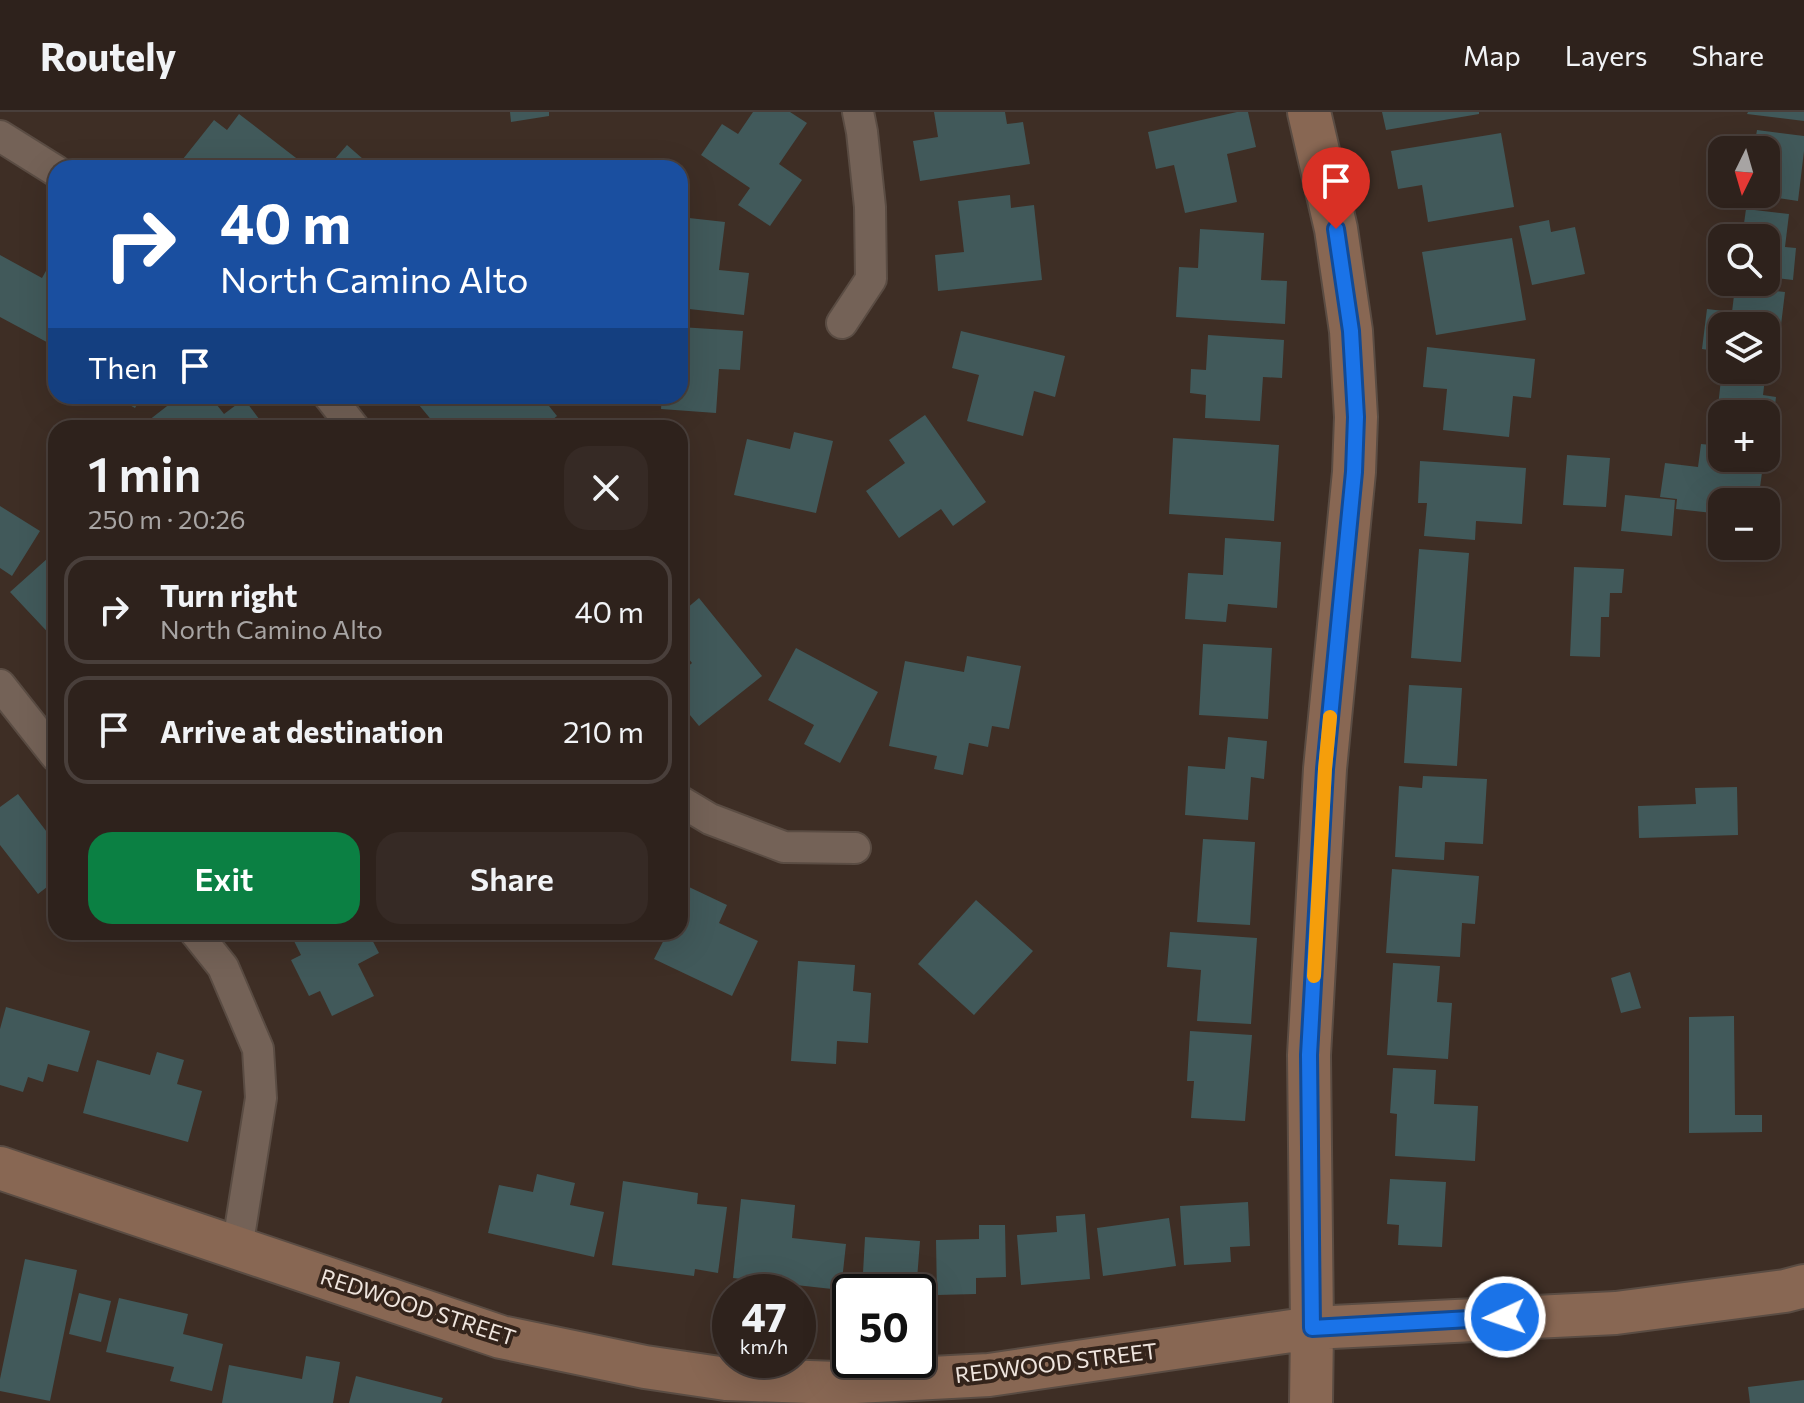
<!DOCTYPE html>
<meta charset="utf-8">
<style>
:root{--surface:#2e221c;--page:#362a25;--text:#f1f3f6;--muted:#a7a4a3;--line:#493f3b;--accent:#0b8043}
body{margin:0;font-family:Commissioner,sans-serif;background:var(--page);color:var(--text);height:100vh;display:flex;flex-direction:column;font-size:30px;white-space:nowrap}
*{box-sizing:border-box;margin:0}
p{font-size:26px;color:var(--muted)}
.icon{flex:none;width:44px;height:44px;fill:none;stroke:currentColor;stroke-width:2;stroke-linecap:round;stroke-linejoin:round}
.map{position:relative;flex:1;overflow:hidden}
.details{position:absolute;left:48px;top:308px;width:640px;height:520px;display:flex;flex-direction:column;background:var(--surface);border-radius:24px;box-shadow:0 8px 32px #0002,0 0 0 2px var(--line)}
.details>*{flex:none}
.guide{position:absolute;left:48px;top:48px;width:640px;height:244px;border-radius:24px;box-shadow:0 8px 32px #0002,0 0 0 2px var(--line);background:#1a4fa0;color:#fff;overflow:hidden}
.needle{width:52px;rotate:185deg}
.fabs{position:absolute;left:1708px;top:24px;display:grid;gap:16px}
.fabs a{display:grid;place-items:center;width:72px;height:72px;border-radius:16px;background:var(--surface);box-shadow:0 8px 32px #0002,0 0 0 2px var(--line);font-size:40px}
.speed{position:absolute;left:712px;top:1162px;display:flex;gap:16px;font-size:40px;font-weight:700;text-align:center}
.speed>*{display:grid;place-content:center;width:104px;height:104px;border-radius:50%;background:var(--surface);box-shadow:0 8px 32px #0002,0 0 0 2px var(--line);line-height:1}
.speed small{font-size:20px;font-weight:400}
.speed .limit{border:4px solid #111;border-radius:12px;background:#fff;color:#111}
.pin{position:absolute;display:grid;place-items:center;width:68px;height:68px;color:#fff;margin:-82px -34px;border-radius:50% 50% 50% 0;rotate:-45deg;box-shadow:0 0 8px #0007}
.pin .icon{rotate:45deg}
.me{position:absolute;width:88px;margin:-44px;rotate:267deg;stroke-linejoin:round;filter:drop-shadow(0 0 6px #0008)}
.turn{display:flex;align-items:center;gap:28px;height:168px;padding:0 40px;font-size:36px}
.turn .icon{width:104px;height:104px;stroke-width:2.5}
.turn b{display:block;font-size:56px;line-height:68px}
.then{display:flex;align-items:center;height:76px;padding:0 40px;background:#0003;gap:16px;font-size:30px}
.round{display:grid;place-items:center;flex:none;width:84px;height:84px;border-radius:24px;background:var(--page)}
.head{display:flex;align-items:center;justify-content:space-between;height:136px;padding:0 40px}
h1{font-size:48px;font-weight:600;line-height:60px}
.cta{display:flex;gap:16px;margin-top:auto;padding:16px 40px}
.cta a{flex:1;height:92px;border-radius:24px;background:var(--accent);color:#fff;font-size:32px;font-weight:600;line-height:92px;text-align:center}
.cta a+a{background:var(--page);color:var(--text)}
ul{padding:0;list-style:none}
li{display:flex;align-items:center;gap:24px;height:108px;margin:0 16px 12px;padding:0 24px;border:4px solid var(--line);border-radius:24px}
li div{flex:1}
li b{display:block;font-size:30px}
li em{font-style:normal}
header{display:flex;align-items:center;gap:48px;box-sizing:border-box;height:112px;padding:0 40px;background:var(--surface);border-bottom:2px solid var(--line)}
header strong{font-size:38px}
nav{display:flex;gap:44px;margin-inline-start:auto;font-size:28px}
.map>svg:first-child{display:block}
.building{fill:#41595a}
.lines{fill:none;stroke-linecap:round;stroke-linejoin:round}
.street-casing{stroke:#5a4c43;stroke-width:34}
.secondary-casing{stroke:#5a4c43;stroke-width:46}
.street{stroke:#746257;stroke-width:30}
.secondary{stroke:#886753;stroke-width:42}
.route-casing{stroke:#114b97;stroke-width:20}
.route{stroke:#1a73e8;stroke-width:14}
.slow{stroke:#f59e0b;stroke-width:14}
.labels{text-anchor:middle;stroke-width:8;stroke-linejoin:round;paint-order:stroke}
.street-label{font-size:22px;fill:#efe5de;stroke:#34241b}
</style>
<header>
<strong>Routely</strong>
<nav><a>Map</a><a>Layers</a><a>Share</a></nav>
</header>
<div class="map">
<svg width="1804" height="1291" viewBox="0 0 1804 1291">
<rect width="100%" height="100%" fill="#3e2e25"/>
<path class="building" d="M 510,0 L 549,0 L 549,4 L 511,10 Z
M 753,0 L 790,0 L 807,11 L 779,52 L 802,68 L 770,114 L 738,93 L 750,76 L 701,43 L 722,12 L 738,22 Z
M 934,0 L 1005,0 L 1007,12 L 1023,10 L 1030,52 L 920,69 L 913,29 L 938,25 Z
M 1237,0 L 1248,0 L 1256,35 L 1227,42 L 1237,90 L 1185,101 L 1174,53 L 1156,57 L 1148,20 Z
M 1382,0 L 1479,0 L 1479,2 L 1386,18 Z
M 1748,0 L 1804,0 L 1804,9 L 1747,2 Z
M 239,2 L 309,56 L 195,56 L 183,47 L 214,8 L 227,18 Z
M 1757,18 L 1804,24 L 1804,39 L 1798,89 L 1766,84 L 1766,38 L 1739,38 L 1739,34 L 1754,36 Z
M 1501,21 L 1514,95 L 1428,110 L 1422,73 L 1398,77 L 1391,39 Z
M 347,33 L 371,54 L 370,56 L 327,56 Z
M 1010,83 L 1011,96 L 1034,93 L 1042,168 L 938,179 L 935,143 L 964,140 L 958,89 Z
M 1746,97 L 1789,102 L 1785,135 L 1796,136 L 1793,168 L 1766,165 L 1766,126 L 1742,126 Z
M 680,105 L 725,110 L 719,158 L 749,161 L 744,203 L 680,196 Z
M 1549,108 L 1551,120 L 1575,115 L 1585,162 L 1532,173 L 1519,114 Z
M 1200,117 L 1264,121 L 1261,168 L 1287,169 L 1285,212 L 1176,205 L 1179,155 L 1198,156 Z
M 1512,126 L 1526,208 L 1436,223 L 1422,140 Z
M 56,141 L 56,235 L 0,205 L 0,143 L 42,166 Z
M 1735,175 L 1785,180 L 1777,246 L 1766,245 L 1766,214 L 1722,214 L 1722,240 L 1702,237 L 1707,197 L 1732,200 Z
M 680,215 L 743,219 L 740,258 L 719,257 L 716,301 L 661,297 L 662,284 L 680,284 Z
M 961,219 L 1065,244 L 1055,285 L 1034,279 L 1023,324 L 967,309 L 979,263 L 952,256 Z
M 1208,223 L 1284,228 L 1282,266 L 1263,265 L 1260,309 L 1205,306 L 1206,283 L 1190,281 L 1191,257 L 1206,258 Z
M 1427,235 L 1535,247 L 1531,286 L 1513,284 L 1509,325 L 1443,318 L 1447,277 L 1423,275 Z
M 1722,258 L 1766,258 L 1763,283 L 1776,285 L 1771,327 L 1766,327 L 1766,302 L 1722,302 L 1722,323 L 1715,322 Z
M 113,284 L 142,284 L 135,296 Z
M 180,284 L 210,284 L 224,302 L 244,287 L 266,316 L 148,316 L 144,312 Z
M 431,284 L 541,284 L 557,304 L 542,316 L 438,316 L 419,293 Z
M 925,303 L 986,390 L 953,414 L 941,397 L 899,426 L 866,379 L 905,351 L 889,328 Z
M 794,320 L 833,329 L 816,401 L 734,383 L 747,327 L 790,337 Z
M 1173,326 L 1279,333 L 1274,409 L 1169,402 Z
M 1701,332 L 1722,334 L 1722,346 L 1764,346 L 1758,390 L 1722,390 L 1722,402 L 1676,397 L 1677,387 L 1660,385 L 1665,351 L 1698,355 Z
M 1567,343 L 1610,346 L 1606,395 L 1563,393 Z
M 1420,349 L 1526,356 L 1522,412 L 1476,409 L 1475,428 L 1424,424 L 1427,391 L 1418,391 Z
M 1625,383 L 1675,388 L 1672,424 L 1621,419 Z
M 0,394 L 40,419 L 12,464 L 0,456 Z
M 1225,426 L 1281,430 L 1277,496 L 1228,492 L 1226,510 L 1185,507 L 1188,461 L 1223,463 Z
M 1419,437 L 1469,441 L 1461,550 L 1411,546 Z
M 48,446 L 56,454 L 56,529 L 10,480 Z
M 1574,455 L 1624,457 L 1622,481 L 1610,481 L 1609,505 L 1601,505 L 1600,545 L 1570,544 Z
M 699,486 L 762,564 L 699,614 L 680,591 L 680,561 L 692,551 L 680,536 L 680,502 Z
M 1203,532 L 1272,536 L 1268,607 L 1199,603 Z
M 796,536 L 878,580 L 840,651 L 804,632 L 814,613 L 768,588 Z
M 967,544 L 1021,554 L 1009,617 L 992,614 L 988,635 L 969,631 L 963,663 L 934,657 L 937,644 L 889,634 L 905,549 L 964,560 Z
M 1409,573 L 1462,576 L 1457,654 L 1404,651 Z
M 1228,625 L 1267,629 L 1264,667 L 1251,665 L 1248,708 L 1185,703 L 1188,654 L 1225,657 Z
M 1423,664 L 1487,667 L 1483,732 L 1445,730 L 1444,748 L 1395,745 L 1399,674 L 1422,676 Z
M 1737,675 L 1738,723 L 1639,726 L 1638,694 L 1696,692 L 1695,676 Z
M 18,682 L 56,732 L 56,768 L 38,782 L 0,733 L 0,695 Z
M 1203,727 L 1255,730 L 1250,813 L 1197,810 Z
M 1392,757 L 1479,764 L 1475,812 L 1462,811 L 1460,845 L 1386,841 Z
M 689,775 L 727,793 L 719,811 L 758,829 L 732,884 L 654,847 L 668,820 L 680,820 L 680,794 Z
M 976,788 L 1033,839 L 974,903 L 918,852 Z
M 297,820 L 368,820 L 379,841 L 358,852 L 374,884 L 332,904 L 320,879 L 309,884 L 291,848 L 301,843 L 291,823 Z
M 1170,820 L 1257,826 L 1251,912 L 1197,909 L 1201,858 L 1167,855 Z
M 798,849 L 855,853 L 853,879 L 871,881 L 868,931 L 837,929 L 836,952 L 791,949 Z
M 1393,851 L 1440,854 L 1437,890 L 1452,891 L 1448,947 L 1387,943 Z
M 1630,860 L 1641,896 L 1621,901 L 1611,866 Z
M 6,895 L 90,919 L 78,960 L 48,952 L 43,970 L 28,965 L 23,980 L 0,973 L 0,917 Z
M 1734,904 L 1735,1003 L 1762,1003 L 1762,1020 L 1689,1021 L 1689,905 Z
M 1190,919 L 1252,923 L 1245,1009 L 1191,1006 L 1194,969 L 1187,969 Z
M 157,940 L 184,948 L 177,972 L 202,979 L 188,1030 L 83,1001 L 97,948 L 150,963 Z
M 1393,956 L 1436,958 L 1434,992 L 1478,994 L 1475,1049 L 1395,1044 L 1397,1002 L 1390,1001 Z
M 537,1062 L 575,1071 L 570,1093 L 604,1100 L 594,1145 L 488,1121 L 499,1073 L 533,1080 Z
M 1390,1067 L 1446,1070 L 1442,1135 L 1398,1133 L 1399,1113 L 1387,1112 Z
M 623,1069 L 698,1081 L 697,1092 L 727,1095 L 718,1161 L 695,1157 L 694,1164 L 612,1153 Z
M 741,1087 L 795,1093 L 792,1126 L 846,1132 L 841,1178 L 733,1166 Z
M 1248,1090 L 1250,1134 L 1230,1135 L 1231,1150 L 1184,1153 L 1180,1094 Z
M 1085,1102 L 1090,1167 L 1021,1173 L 1017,1123 L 1057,1120 L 1056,1104 Z
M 1169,1106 L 1176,1154 L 1103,1164 L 1097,1116 Z
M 979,1113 L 1005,1113 L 1006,1165 L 976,1166 L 976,1182 L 937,1183 L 936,1128 L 979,1127 Z
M 865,1125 L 920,1129 L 916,1180 L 862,1179 Z
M 25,1147 L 77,1158 L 50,1289 L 0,1279 L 0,1267 Z
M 79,1181 L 111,1189 L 101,1230 L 69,1222 Z
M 119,1186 L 188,1202 L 183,1222 L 223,1232 L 212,1279 L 170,1269 L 174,1255 L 106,1240 Z
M 306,1244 L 340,1250 L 333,1291 L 222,1291 L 229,1253 L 302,1267 Z
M 356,1264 L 443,1286 L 441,1291 L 349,1291 Z
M 1804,1268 L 1804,1291 L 1750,1291 L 1748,1275 Z"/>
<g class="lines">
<g class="street-casing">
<path id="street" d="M 0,24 L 56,59
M 842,211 L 871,167 L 870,95 L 862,20 L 858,0
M 329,284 L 354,316
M 0,573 L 56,644
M 680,689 L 710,707 L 784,735 L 855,736
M 195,820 L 223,855 L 258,937 L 261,986 L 237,1137"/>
</g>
<g class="secondary-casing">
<path id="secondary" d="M 1309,0 L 1336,117 L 1351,219 L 1356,305 L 1354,360 L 1325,657 L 1309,943 L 1312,1216 L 1311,1291
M 0,1056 L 501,1225 L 645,1255 L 726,1267 L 837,1271 L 989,1263 L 1312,1216 L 1616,1201 L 1785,1179 L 1804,1174"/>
</g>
<use href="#street" class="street"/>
<use href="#secondary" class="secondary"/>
</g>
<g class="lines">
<g class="route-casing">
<path id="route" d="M 1336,117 L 1351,219 L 1356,305 L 1354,360 L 1325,657 L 1309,943 L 1312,1216 L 1505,1205"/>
</g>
<use href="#route" class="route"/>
<path class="slow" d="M 1314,864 L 1325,657 L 1330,605"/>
</g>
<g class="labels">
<g class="street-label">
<text transform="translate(418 1195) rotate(18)" y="8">REDWOOD STREET</text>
<text transform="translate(1056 1251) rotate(-7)" y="8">REDWOOD STREET</text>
</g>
</g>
</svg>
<div class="fabs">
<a><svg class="needle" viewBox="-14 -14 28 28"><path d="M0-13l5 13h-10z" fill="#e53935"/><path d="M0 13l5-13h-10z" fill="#a7a4a3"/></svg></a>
<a><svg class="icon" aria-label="search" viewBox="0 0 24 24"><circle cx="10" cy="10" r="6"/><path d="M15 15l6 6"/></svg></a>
<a><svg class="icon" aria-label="layers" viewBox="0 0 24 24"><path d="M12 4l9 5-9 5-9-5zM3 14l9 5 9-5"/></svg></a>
<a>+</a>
<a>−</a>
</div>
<div class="speed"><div>47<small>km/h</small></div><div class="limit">50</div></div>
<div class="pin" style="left:1336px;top:117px;background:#d93025"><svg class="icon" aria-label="arrive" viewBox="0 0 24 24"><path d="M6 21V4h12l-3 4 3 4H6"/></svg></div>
<svg class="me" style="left:1505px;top:1205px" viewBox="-20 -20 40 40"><circle r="17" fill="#1a73e8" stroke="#fff" stroke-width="3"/><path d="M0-11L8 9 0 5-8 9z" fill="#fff"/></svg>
<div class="guide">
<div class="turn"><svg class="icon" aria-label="right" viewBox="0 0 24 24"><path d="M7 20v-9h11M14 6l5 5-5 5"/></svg><div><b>40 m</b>North Camino Alto</div></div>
<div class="then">Then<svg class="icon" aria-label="arrive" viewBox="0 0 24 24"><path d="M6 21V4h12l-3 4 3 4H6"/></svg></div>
</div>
<section class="details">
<div class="head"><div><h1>1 min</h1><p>250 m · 20:26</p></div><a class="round"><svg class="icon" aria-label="close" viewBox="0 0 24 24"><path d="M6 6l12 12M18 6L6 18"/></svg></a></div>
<ul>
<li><svg class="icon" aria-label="right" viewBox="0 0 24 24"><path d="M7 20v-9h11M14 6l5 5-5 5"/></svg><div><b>Turn right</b><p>North Camino Alto</p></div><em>40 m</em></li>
<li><svg class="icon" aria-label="arrive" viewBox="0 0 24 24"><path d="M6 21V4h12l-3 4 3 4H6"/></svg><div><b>Arrive at destination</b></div><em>210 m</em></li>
</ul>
<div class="cta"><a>Exit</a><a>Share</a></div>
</section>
</div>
